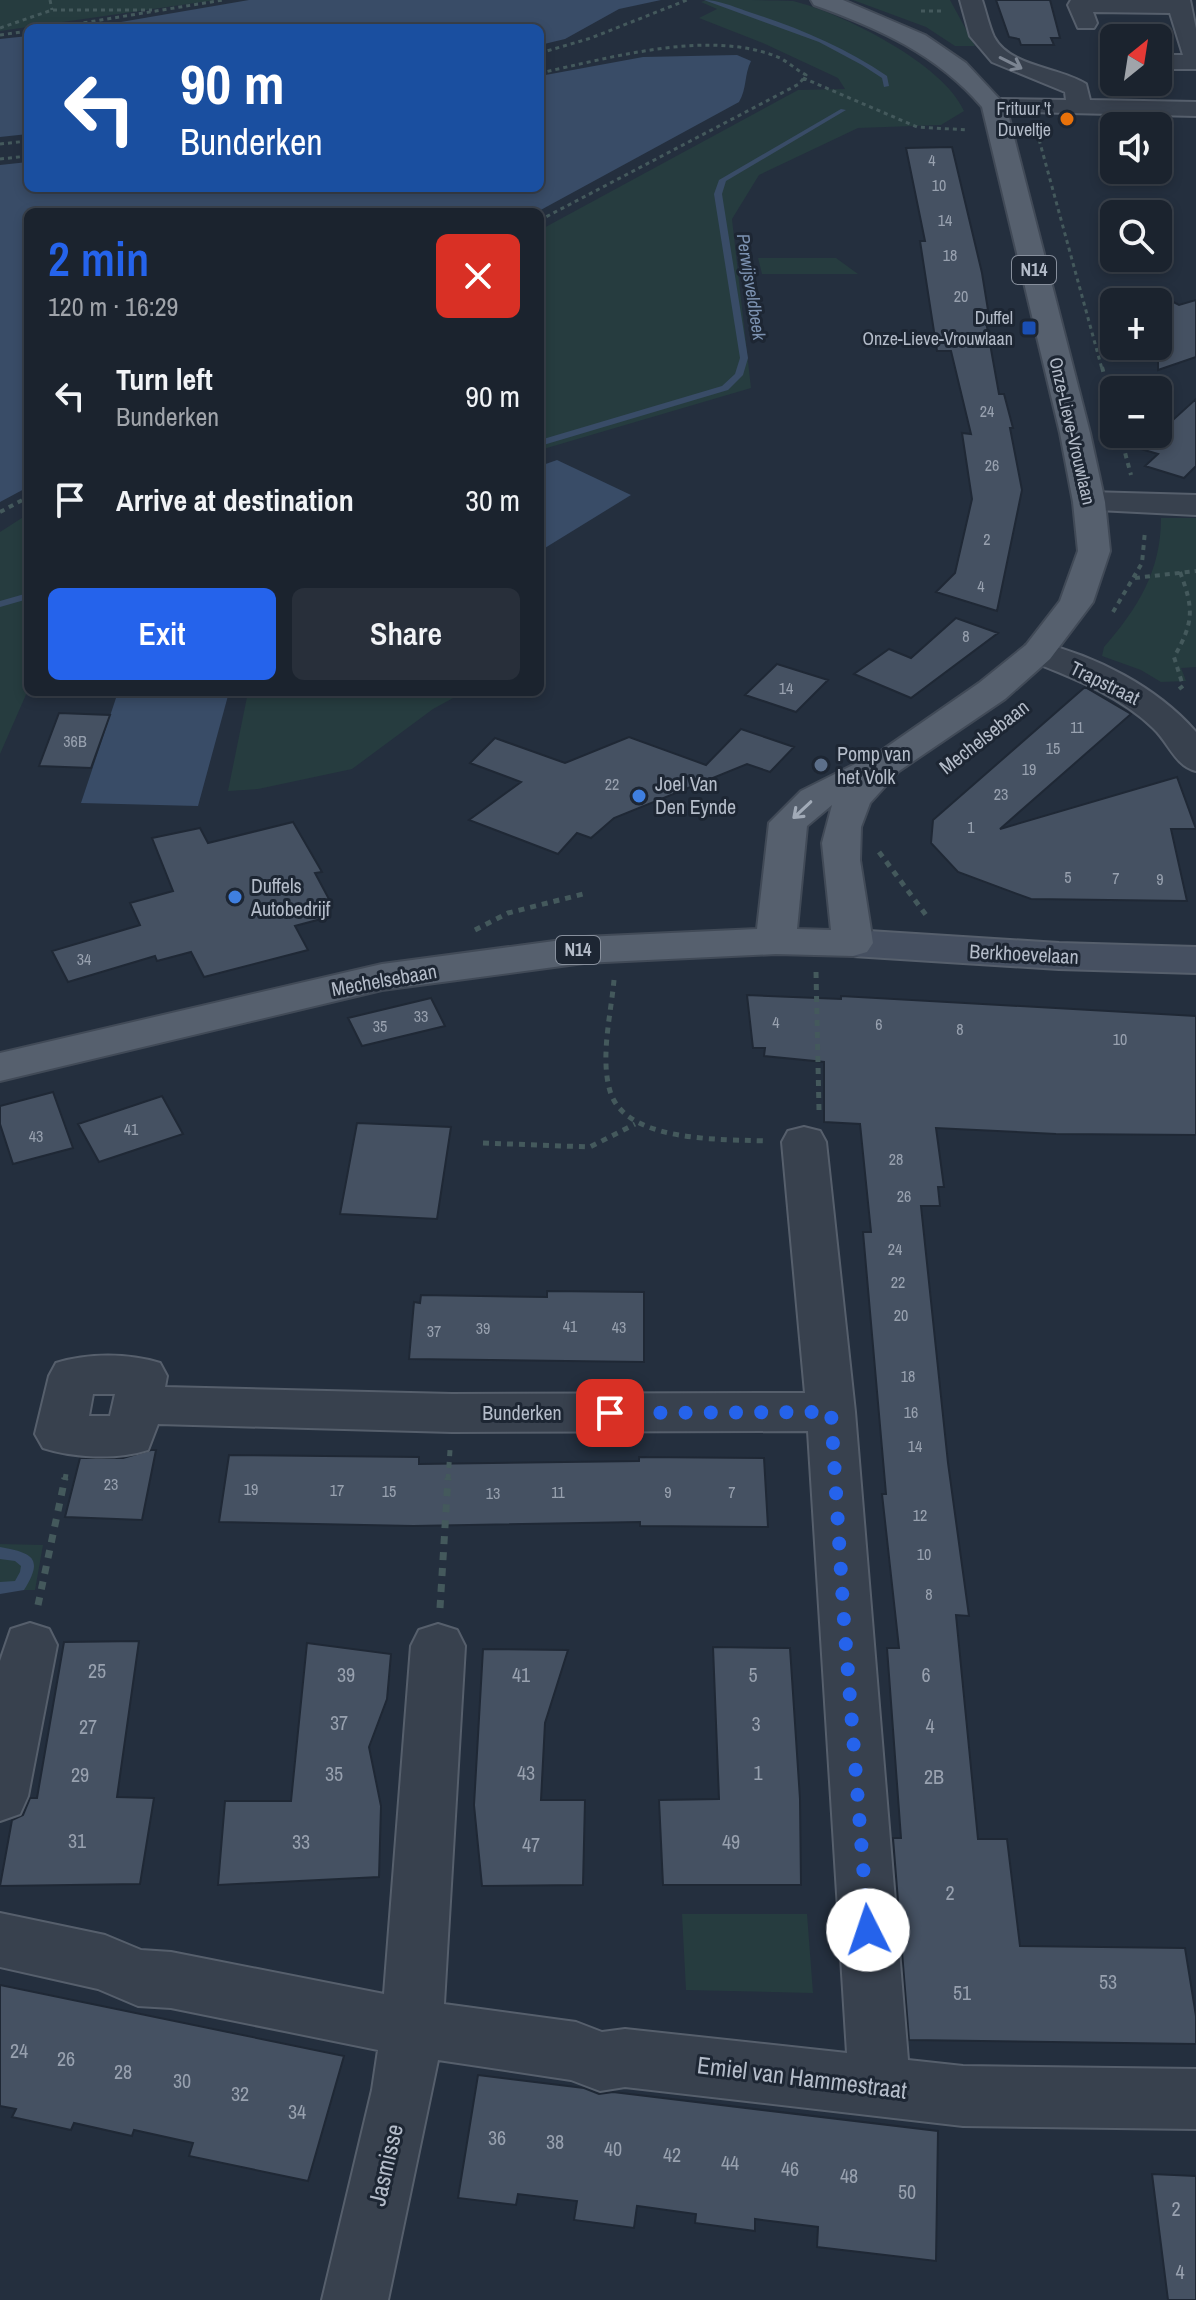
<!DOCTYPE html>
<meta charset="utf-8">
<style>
:root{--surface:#1b232e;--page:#282f3a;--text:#f1f3f6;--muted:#a0a4aa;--line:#39404a;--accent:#2563eb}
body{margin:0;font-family:"Archivo Narrow",sans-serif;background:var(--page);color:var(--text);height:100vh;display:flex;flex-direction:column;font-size:30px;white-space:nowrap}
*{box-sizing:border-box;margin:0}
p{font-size:26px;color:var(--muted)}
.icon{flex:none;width:44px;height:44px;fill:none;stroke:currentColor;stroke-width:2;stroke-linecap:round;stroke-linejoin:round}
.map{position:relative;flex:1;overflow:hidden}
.side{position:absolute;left:24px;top:208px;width:520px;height:488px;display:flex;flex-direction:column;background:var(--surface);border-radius:12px;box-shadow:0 4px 12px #0003,0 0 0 2px var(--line)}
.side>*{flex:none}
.top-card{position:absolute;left:24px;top:24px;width:520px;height:168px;border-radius:12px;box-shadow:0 4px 12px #0003,0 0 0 2px var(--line);background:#1a4fa0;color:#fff;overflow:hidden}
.needle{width:52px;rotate:30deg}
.controls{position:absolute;left:1100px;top:24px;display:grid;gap:16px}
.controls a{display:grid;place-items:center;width:72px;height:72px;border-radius:12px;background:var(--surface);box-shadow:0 4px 12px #0003,0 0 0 2px var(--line);font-size:40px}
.pin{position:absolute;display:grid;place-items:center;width:68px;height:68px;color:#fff;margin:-34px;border-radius:16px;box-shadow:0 4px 12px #0006}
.me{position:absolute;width:88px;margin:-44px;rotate:356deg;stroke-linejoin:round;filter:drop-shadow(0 0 6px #0008)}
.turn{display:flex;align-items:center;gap:28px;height:168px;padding:0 24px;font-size:36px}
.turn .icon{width:104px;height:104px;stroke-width:2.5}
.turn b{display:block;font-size:56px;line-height:68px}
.round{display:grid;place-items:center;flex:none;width:84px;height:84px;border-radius:12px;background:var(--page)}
.overview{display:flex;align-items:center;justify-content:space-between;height:136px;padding:0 24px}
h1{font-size:48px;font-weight:600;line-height:60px;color:var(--accent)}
.cta{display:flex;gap:16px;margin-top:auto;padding:16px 24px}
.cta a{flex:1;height:92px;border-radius:12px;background:var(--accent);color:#fff;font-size:32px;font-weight:600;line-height:92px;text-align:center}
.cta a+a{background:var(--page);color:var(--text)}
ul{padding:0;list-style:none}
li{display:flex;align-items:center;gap:24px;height:104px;padding:0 24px}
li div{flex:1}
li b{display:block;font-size:30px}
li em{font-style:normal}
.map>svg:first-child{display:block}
.green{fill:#263c3f}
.water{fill:#394c67}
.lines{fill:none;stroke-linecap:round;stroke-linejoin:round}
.stream{fill:#394c67;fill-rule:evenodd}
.building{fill:#455162;stroke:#1f2835;stroke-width:2}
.minor-casing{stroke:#565f6c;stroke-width:4}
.tertiary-casing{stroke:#565f6c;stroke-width:4}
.secondary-casing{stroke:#565f6c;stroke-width:4}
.primary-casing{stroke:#414a57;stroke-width:4}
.path-far3{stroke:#44595c;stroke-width:3;stroke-dasharray:4 4;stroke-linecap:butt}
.path-far2{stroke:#44595c;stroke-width:4;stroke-dasharray:5 5;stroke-linecap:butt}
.path-far1{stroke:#44595c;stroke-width:5;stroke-dasharray:6 6;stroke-linecap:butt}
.path{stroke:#44595c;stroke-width:7;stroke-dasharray:8 8;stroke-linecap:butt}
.minor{fill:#38414e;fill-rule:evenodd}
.tertiary{fill:#38414e;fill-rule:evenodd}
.secondary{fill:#465061;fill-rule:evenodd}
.primary{fill:#56606e;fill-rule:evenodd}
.oneway{stroke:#7c8592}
.oneway2{stroke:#a1aab7}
.route{stroke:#2563eb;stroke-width:14;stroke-dasharray:0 25.2}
.food-dot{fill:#e8710a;stroke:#1d2633;stroke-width:3}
.transit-dot{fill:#1a4fb4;stroke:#1d2633;stroke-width:3}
.service-dot{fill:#5c6f8a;stroke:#1d2633;stroke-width:3}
.shop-dot{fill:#3f7fe0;stroke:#1d2633;stroke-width:3}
.labels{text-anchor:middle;stroke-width:6;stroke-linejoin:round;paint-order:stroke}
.number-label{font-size:16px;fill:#98a1af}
.far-poi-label{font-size:18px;fill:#b4bcc9;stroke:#1d2633;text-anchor:end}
.shield{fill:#1d2633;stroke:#878f9c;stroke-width:2}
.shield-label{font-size:18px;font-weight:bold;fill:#b4bcc9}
.far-water-label{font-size:18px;font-style:italic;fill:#7c92b1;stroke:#1d2633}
.far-street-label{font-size:18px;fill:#b4bcc9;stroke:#1d2633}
.street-label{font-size:20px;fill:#b4bcc9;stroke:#1d2633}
.poi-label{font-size:20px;fill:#b4bcc9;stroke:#1d2633;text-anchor:start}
.near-number-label{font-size:20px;fill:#98a1af}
.near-street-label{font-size:24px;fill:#b4bcc9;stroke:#1d2633}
</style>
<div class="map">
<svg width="1196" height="2300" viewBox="0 0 1196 2300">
<rect width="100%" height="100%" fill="#242f3e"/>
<path class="green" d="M 0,0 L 216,0 L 0,31 Z
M 707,0 C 734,0 768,0 793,1 C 842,13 944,64 964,111 L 941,125 L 858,128 L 759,175 L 732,219 L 751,388 L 540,450 L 540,230 L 798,90 L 845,89 L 838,78 L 765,44 L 699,18 L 717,9 L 701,2 Z
M 853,0 L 950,0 L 975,46 L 955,46 L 926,27 Z
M 758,258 L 836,258 L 858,274 L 762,274 Z
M 28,514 L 28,690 L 0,754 L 0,532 Z
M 1161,518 L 1196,518 L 1196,667 L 1181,668 L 1186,681 L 1161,682 L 1141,670 L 1102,656 L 1104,647 C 1138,608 1161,571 1161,518 Z
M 248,692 L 464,692 L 433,709 L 352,769 L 258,789 L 228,791 Z
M 0,1544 L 43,1545 L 35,1590 L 0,1590 Z
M 682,1914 L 807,1914 L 813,1993 L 686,1990 Z"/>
<path class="water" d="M 249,0 L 661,0 L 619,9 L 565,39 L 540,45 L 540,28 L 86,28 Z
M 28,36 L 28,134 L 0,137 L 0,39 Z
M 737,55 L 751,61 C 744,75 747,89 739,102 L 537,212 L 28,212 L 28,487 L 0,502 L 0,165 L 28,162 L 28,188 L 540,188 L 540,76 L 643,57 Z
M 557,460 L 631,495 L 540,551 L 540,466 Z
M 118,692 L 229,692 L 198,806 L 81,803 Z"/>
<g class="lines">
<path class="stream" d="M 704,0 C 718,0 732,6 746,11 C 796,27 843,46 887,76 L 889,86 L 884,87 L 882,78 L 862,65 L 819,42 Z
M 841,109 L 846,110 L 726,181 L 722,194 L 748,358 L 743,375 L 728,390 L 540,446 L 540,440 L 722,386 L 735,374 L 740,358 L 714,194 L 719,180 Z
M 28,593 L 28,599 L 0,607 L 0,601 Z
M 0,1547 C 33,1553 44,1558 24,1590 L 0,1594 L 0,1582 L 15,1581 L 20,1572 L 21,1566 L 15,1561 L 0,1559 Z"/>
</g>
<path class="building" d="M 996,0 L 1050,0 L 1060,38 L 1051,38 L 1054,45 L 1021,45 L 1019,39 L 1009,37 Z
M 952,147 L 982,273 L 988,310 L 984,310 L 999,394 L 1004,394 L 1013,428 L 1010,428 L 1022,490 L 997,611 L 936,592 L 955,573 L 972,499 L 962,433 L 971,434 L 951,351 L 937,351 L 920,241 L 925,241 L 906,148 Z
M 1158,294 L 1179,305 L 1196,300 L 1196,357 L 1158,370 Z
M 1196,399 L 1196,466 L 1184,478 L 1145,466 L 1158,454 L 1141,449 Z
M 956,618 L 998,633 L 911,698 L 854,674 L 889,649 L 911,658 Z
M 777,664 L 828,680 L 796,712 L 745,695 Z
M 1085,687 L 1131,714 L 1000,829 L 1177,777 L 1196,829 L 1171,829 L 1187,901 L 1031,899 L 958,872 L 931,843 L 933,820 Z
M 59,713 L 110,715 L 91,768 L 39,766 Z
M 741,729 L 794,747 L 770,772 L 747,764 L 614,818 L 591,838 L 577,833 L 558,854 L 469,820 L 521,782 L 470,763 L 495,738 L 565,763 L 629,737 L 706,765 Z
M 293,822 L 322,872 L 315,873 L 330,901 L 313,905 L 321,919 L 295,926 L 308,950 L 204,977 L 191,952 L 157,961 L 155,956 L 68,982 L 52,951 L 140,925 L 130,903 L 173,891 L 152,838 L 200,828 L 208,843 Z
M 747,995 L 841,999 L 841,996 L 1196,1016 L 1196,1135 L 1056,1134 L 936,1128 L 944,1187 L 938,1187 L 940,1206 L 921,1206 L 948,1463 L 969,1616 L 956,1615 L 978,1839 L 1007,1839 L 1020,1946 L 1185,1948 L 1196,2016 L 1196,2044 L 909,2040 L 893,1838 L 901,1838 L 887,1648 L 899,1648 L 882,1494 L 886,1494 L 863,1232 L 871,1232 L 860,1124 L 824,1122 L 824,1062 L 764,1056 L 765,1048 L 753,1048 Z
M 431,998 L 445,1026 L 362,1046 L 348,1018 Z
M 53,1092 L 73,1148 L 13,1164 L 0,1124 L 0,1106 Z
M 162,1096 L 183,1134 L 99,1162 L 78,1124 Z
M 357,1123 L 451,1127 L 437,1219 L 340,1214 Z
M 547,1291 L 644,1292 L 644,1362 L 409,1359 L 414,1302 L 420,1303 L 421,1295 L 547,1297 Z
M 151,1450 L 156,1450 L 142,1520 L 65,1517 L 80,1458 L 123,1458 Z
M 229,1455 L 419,1457 L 419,1464 L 639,1461 L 639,1457 L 764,1458 L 768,1527 L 640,1526 L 640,1522 L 413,1526 L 219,1522 Z
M 139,1641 L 117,1797 L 154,1798 L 140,1884 L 0,1886 L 12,1820 L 23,1815 L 30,1798 L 37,1798 L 64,1642 Z
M 307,1643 L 391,1654 L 387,1699 L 369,1747 L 381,1806 L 379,1877 L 218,1885 L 225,1801 L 291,1801 Z
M 713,1647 L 790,1648 L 800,1799 L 801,1885 L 663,1885 L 659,1800 L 719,1799 Z
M 483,1649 L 568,1650 L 545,1723 L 541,1800 L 585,1800 L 583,1885 L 482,1886 L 474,1805 Z
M 0,1985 L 344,2056 L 308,2181 L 189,2156 L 193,2143 L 134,2130 L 132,2136 L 74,2123 L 71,2130 L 12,2117 L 16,2109 L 0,2106 Z
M 478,2075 L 584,2088 L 599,2094 L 613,2092 L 938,2131 L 936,2261 L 817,2247 L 818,2227 L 755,2219 L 755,2231 L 695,2223 L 696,2214 L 637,2206 L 634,2228 L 574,2220 L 577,2201 L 518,2194 L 516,2205 L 458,2198 Z
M 1152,2174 L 1196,2176 L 1196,2300 L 1168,2300 Z"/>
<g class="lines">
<g class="minor-casing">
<path id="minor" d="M 960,0 L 982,0 C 986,12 989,26 994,37 C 1010,67 1059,67 1086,84 L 1090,100 L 1196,102 L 1196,116 L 985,111 L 982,106 L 985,101 L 994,99 L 1066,100 L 1065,92 L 992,62 L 970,36 Z
M 1071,0 L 1190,0 L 1196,29 L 1196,69 L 1158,69 L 1158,55 L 1183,55 L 1170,13 L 1093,12 L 1097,23 L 1094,28 L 1078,28 L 1068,5 Z
M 1038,642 C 1096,656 1157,687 1196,732 L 1196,771 C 1175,766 1169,743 1153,728 C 1118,694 1070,677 1026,659 L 1021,652 L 1026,645 Z
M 804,1127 L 820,1131 L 826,1142 L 855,1412 L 908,2060 L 963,2066 L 1196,2069 L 1196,2129 L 963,2126 L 625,2087 L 600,2091 L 571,2080 L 438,2060 L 388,2300 L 322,2300 L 372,2090 L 378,2050 L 171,2008 L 138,2006 L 98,1989 L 0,1967 L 0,1913 L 105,1935 L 141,1950 L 171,1952 L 384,1994 L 411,1646 L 419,1630 L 438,1624 L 457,1630 L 465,1646 L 444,2004 L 576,2022 L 602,2032 L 625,2029 L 847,2053 L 808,1431 L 452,1432 L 158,1424 L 148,1450 C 117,1460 74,1458 43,1448 L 35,1434 L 49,1376 L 56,1363 C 87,1353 129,1353 160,1363 L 167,1376 L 165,1387 L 452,1394 L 805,1393 L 782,1142 L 788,1131 ZM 93,1394 L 115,1394 L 110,1416 L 89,1416 Z
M 30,1623 L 49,1629 L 57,1645 L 28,1796 L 20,1814 L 0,1821 L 0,1661 L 11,1629 Z"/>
</g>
<g class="tertiary-casing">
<path id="tertiary" d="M 1089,492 L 1196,495 L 1196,515 L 1078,509 L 1073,502 L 1078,495 Z"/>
</g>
<g class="secondary-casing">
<path id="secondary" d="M 853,930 L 1059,943 L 1196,947 L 1196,973 L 1059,969 L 853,956 L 839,952 L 833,943 L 839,934 Z"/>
</g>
<g class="primary-casing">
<path id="primary" d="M 811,0 L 843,0 L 925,35 L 966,63 L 1006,106 L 1090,433 L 1105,502 L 1110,551 L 1093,602 L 1050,659 L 1005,699 L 899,771 L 870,803 L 861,827 L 860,860 L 873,943 L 867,952 L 853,956 L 776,954 L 584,963 L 382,990 L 0,1081 L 0,1053 L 382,964 L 584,937 L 757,929 L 769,823 L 801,791 L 881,751 L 979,683 L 1026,645 L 1060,601 L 1078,551 L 1073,502 L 1060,433 L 982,107 C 937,54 878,28 814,5 ZM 832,805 L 822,843 L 831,930 L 797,929 L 807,826 Z"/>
</g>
<path class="path-far3" d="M 50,0 L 52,10
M 921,11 L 943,11
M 0,28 L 52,10 L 152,10
M 52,28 L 223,0
M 0,35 L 28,31
M 540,53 L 591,38 L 687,0
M 540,73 C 610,58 711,28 780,58 C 789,63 797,70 806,75 L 799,84 L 540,220
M 803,78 L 917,127 L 968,130
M 1037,132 L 1102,369
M 0,144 L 28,141
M 0,159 L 28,156"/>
<path class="path-far2" d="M 1102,367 L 1114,412
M 1120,434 L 1131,475
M 0,512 L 28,497
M 1135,578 L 1196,571
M 1113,612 L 1142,563 L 1145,531
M 1179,689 L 1183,686 L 1174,657 C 1194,622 1194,609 1180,572"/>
<path class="path-far1" d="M 879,852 L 926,915
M 475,930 L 508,913 L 587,893
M 816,972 L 819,1110
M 614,980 C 611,1014 600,1057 610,1091 C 625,1143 723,1139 766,1141
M 483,1143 L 590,1147 L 635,1124
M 65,1480 L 66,1474
M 448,1480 L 450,1450"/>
<path class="path" d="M 38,1605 L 65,1478
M 440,1608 L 448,1478"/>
<use href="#minor" class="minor"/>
<use href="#tertiary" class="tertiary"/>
<use href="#secondary" class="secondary"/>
<use href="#primary" class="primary"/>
</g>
<defs><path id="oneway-shaft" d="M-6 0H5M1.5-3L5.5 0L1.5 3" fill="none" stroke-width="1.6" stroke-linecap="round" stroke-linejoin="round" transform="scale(2)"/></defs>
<use class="oneway" href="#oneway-shaft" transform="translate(1011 63) rotate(27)"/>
<use class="oneway2" href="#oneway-shaft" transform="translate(802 810) rotate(137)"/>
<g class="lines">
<path class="route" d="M 610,1413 L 831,1412 L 844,1621 L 868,1930"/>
</g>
<circle class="food-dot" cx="1067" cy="119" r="8"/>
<rect class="transit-dot" x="1021" y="320" width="16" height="16" rx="4"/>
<circle class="service-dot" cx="821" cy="765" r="8"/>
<g class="shop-dot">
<circle cx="639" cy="796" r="8"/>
<circle cx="235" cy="897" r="8"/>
</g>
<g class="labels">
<g class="number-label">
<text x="932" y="166">4</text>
<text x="939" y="191">10</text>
<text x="945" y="226">14</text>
<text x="950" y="261">18</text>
<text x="961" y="302">20</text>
<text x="987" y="417">24</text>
<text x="992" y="471">26</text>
<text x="987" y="545">2</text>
<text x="981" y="592">4</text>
<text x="966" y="642">8</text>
<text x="786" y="694">14</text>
<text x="1077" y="733">11</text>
<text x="75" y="747">36B</text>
<text x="1053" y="754">15</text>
<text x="1029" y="775">19</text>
<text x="612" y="790">22</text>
<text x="1001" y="800">23</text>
<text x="971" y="833">1</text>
<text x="1068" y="883">5</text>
<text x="1116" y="884">7</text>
<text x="1160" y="885">9</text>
<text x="84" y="965">34</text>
<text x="421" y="1022">33</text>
<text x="776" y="1028">4</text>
<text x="879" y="1030">6</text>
<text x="380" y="1032">35</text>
<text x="960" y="1035">8</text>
<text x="1120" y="1045">10</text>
<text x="131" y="1135">41</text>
<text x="36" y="1142">43</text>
<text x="896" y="1165">28</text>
<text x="904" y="1202">26</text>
<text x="895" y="1255">24</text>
<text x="898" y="1288">22</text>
<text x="901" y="1321">20</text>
<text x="570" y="1332">41</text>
<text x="619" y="1333">43</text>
<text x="483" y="1334">39</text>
<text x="434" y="1337">37</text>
<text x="908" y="1382">18</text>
<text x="911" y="1418">16</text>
<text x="915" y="1452">14</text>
<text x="111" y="1490">23</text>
<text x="251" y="1495">19</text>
<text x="337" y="1496">17</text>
<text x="389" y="1497">15</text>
<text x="558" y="1498">11</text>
<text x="668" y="1498">9</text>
<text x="732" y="1498">7</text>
<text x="493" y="1499">13</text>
<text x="920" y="1521">12</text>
<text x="924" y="1560">10</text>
<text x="929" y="1600">8</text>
</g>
<g class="far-poi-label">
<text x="1051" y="115">Frituur 't<tspan x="1051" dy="21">Duveltje</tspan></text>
<text x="1013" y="324">Duffel<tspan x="1013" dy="21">Onze-Lieve-Vrouwlaan</tspan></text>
</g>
<g class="shield">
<rect x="1012" y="256" width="44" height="28" rx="6"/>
<rect x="556" y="936" width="44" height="28" rx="6"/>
</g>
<g class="shield-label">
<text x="1034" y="276">N14</text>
<text x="578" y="956">N14</text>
</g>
<g class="far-water-label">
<text transform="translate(751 287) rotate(81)" y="6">Perwijsveldbeek</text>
</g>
<g class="far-street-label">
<text transform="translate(1072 431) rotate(77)" y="6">Onze-Lieve-Vrouwlaan</text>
</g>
<g class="street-label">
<text transform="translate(1105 683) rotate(26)" y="7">Trapstraat</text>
<text transform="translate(984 737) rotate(-38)" y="7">Mechelsebaan</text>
<text transform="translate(1024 954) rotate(3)" y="7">Berkhoevelaan</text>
<text transform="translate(384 980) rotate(-10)" y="7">Mechelsebaan</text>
<text x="522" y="1420">Bunderken</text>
</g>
<g class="poi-label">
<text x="837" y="761">Pomp van<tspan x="837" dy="23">het Volk</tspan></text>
<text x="655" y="791">Joel Van<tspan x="655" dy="23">Den Eynde</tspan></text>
<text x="251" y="893">Duffels<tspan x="251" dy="23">Autobedrijf</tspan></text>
</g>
<g class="near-number-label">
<text x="97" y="1678">25</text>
<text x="346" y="1682">39</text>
<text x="521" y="1682">41</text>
<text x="753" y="1682">5</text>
<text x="926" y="1682">6</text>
<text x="339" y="1730">37</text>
<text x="756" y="1731">3</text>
<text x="930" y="1733">4</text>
<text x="88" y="1734">27</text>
<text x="526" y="1780">43</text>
<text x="758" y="1780">1</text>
<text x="334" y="1781">35</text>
<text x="80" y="1782">29</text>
<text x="934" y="1784">2B</text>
<text x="77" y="1848">31</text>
<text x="301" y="1849">33</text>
<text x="731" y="1849">49</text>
<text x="531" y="1852">47</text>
<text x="950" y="1900">2</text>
<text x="1108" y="1989">53</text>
<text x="962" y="2000">51</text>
<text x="19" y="2058">24</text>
<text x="66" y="2066">26</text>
<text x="123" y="2079">28</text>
<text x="182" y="2088">30</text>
<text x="240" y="2101">32</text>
<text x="297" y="2119">34</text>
<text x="497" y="2145">36</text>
<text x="555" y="2149">38</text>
<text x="613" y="2156">40</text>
<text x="672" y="2162">42</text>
<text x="730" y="2170">44</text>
<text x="790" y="2176">46</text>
<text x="849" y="2183">48</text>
<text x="907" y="2199">50</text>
<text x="1176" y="2216">2</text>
<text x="1180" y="2279">4</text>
</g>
<g class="near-street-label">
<text transform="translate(802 2078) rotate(7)" y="8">Emiel van Hammestraat</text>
<text transform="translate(386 2165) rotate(-77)" y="8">Jasmisse</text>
</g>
</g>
</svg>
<div class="controls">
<a><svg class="needle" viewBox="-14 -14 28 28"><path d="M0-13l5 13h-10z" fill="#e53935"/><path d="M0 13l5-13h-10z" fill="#a0a4aa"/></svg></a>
<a><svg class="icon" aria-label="sound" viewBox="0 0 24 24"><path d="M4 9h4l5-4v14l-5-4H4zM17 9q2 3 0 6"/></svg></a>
<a><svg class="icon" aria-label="search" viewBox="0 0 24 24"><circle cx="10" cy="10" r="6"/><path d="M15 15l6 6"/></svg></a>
<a>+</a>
<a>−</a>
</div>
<div class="pin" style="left:610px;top:1413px;background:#d93025"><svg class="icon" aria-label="arrive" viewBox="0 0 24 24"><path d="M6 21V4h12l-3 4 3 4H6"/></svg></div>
<svg class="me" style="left:868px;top:1930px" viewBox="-20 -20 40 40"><circle r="19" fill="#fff"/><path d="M0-13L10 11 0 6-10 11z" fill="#2563eb"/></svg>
<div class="top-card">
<div class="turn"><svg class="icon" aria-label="left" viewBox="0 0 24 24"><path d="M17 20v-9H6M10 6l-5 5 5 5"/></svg><div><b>90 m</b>Bunderken</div></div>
</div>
<section class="side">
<div class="overview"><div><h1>2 min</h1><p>120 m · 16:29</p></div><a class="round" style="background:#d93025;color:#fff"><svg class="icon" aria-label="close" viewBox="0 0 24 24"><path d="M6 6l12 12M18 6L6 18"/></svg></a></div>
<ul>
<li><svg class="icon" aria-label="left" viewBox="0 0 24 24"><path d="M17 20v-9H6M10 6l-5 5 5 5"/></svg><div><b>Turn left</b><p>Bunderken</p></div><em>90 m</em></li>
<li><svg class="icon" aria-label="arrive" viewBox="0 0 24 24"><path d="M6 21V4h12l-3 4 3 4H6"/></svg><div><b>Arrive at destination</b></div><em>30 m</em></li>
</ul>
<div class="cta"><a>Exit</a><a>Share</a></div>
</section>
</div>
